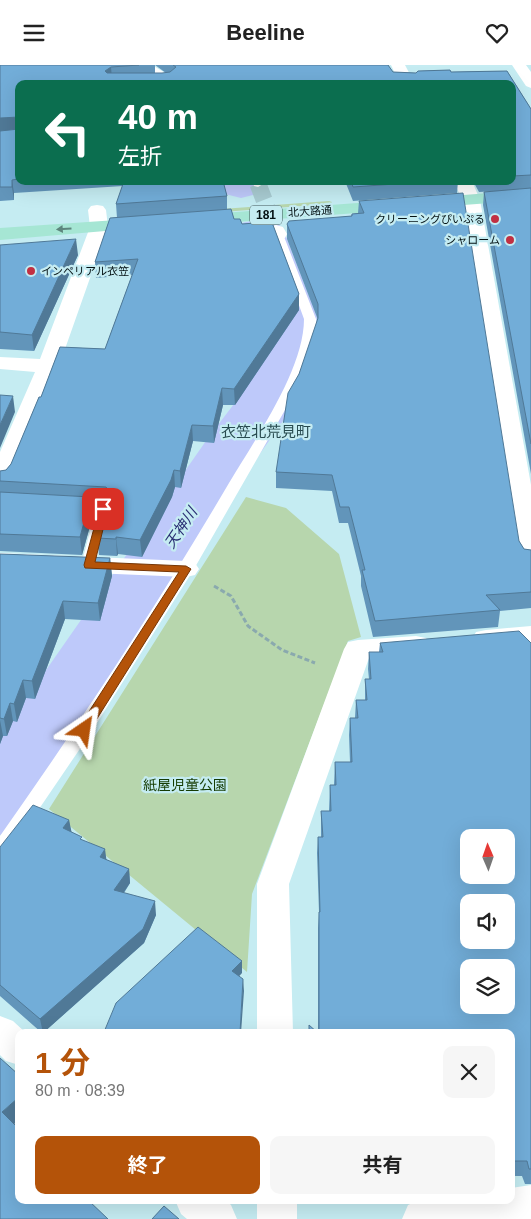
<!DOCTYPE html>
<html lang="ja">
<meta charset="utf-8">
<style>
:root{--surface:#fff;--page:#f6f6f6;--text:#222;--muted:#767676;--accent:#b45309}
body{margin:0;font-family:Arial,"Noto Sans JP",sans-serif;background:var(--page);color:var(--text);height:100vh;display:flex;flex-direction:column;font-size:19px;white-space:nowrap}
*{box-sizing:border-box;margin:0}
p{font-size:16px;color:var(--muted)}
.icon{flex:none;width:28px;height:28px;fill:none;stroke:currentColor;stroke-width:2;stroke-linecap:round;stroke-linejoin:round}
.map{position:relative;flex:1;overflow:hidden}
.side{position:absolute;left:15px;top:964px;width:500px;height:175px;display:flex;flex-direction:column;background:var(--surface);border-radius:10px;box-shadow:0 5px 20px #0002}
.side>*{flex:none}
.hud{position:absolute;left:15px;top:15px;width:501px;height:105px;border-radius:10px;box-shadow:0 5px 20px #0002;background:#0b6e4f;color:#fff;overflow:hidden}
.needle{width:32px;rotate:358deg}
.tools{position:absolute;left:460px;top:764px;display:grid;gap:10px}
.tools a{display:grid;place-items:center;width:55px;height:55px;border-radius:10px;background:var(--surface);box-shadow:0 5px 20px #0002;font-size:25px}
.pin{position:absolute;display:grid;place-items:center;width:42px;height:42px;color:#fff;margin:-21px;border-radius:10px;box-shadow:0 2px 8px #0006}
.me{position:absolute;width:55px;margin:-28px;rotate:32deg;stroke-linejoin:round;filter:drop-shadow(0 0 4px #0008)}
.turn{display:flex;align-items:center;gap:18px;height:105px;padding:0 20px;font-size:22px}
.turn .icon{width:65px;height:65px;stroke-width:2.5}
.turn b{display:block;font-size:35px;line-height:42px}
.round{display:grid;place-items:center;flex:none;width:52px;height:52px;border-radius:10px;background:var(--page)}
.summary{display:flex;align-items:center;justify-content:space-between;height:85px;padding:0 20px}
h1{font-size:30px;font-weight:700;line-height:38px;color:var(--accent)}
.cta{display:flex;gap:10px;margin-top:auto;padding:10px 20px}
.cta a{flex:1;height:58px;border-radius:10px;background:var(--accent);color:#fff;font-size:20px;font-weight:700;line-height:58px;text-align:center}
.cta a+a{background:var(--page);color:var(--text)}
header{display:flex;justify-content:space-between;align-items:center;height:65px;padding:0 20px;background:var(--surface);font-size:22px;font-weight:700}
.map>svg:first-child{display:block}
.green{fill:#b7d6ad}
.lines{fill:none;stroke-linecap:round;stroke-linejoin:round}
.river{fill:#bec9fa;fill-rule:evenodd}
.street-tunnel{stroke:#a8cbd1;stroke-width:17;stroke-dasharray:17 8;stroke-linecap:butt}
.path{stroke:#8aa9ae;stroke-width:3;stroke-dasharray:5 2.5;stroke-linecap:butt}
.lane{fill:#fff;fill-rule:evenodd}
.street{fill:#fff;fill-rule:evenodd}
.primary{fill:#a6e6d4;fill-rule:evenodd}
.wall{fill:#6295ba;fill-rule:evenodd}
.shaded-wall{fill:#507997}
.building{fill:#72add8;stroke:#507997;fill-rule:evenodd}
.oneway{fill:#5d867d}
.route{fill:#b45309;stroke:#753606}
.poi-dot{fill:#c13043;stroke:#c5ecf2;stroke-width:2}
.labels{text-anchor:middle;stroke-width:4.5;stroke-linejoin:round;paint-order:stroke}
.far-street-label{font-size:11px;fill:#041113;stroke:#c5ecf2}
.far-poi-label{font-size:11px;fill:#041113;stroke:#c5ecf2;text-anchor:end}
.shield{fill:#c5ecf2;stroke:#3e5356;stroke-width:1}
.shield-label{font-size:12px;font-weight:bold;fill:#041113}
.park-label{font-size:14px;fill:#153c03;stroke:#c5ecf2}
.neighbourhood-label{font-size:15px;fill:#284b50;stroke:#c5ecf2}
.water-label{font-size:15px;font-style:italic;fill:#2a2f74;stroke:#c5ecf2}
</style>
<header><svg class="icon" aria-label="menu" viewBox="0 0 24 24"><path d="M4 6h16M4 12h16M4 18h16"/></svg>Beeline<svg class="icon" aria-label="heart" viewBox="0 0 24 24"><path d="M12 20l-8-8c-3-5 5-10 8-4 3-6 11-1 8 4z"/></svg></header>
<div class="map">
<svg width="531" height="1154" viewBox="0 0 531 1154">
<rect width="100%" height="100%" fill="#c5ecf2"/>
<path class="green" d="M 329,136 L 332,137 L 330,139 L 139,153 L 140,150 Z
M 246,432 L 286,443 L 339,489 L 361,572 L 348,576 L 252,829 L 247,907 L 49,744 Z"/>
<g class="lines">
<path class="river" d="M 217,116 L 263,116 L 264,119 L 257,129 L 241,133 L 225,129 Z
M 260,154 L 278,158 L 285,169 L 317,252 L 311,302 L 295,339 L 259,390 L 86,663 L 29,761 L 0,770 L 0,671 L 208,373 L 237,335 L 253,302 L 263,252 L 235,169 L 242,158 Z"/>
<path class="street-tunnel" d="M 258,119 L 276,166"/>
<path class="path" d="M 214,521 L 231,531 L 248,561 L 282,585 L 315,598"/>
<path class="lane" d="M 141,0 L 152,0 L 184,19 L 173,19 Z
M 252,116 L 262,116 L 263,119 L 258,122 L 254,121 Z
M 278,166 L 283,169 L 316,254 L 316,268 L 297,324 L 194,504 L 90,669 L 7,791 L 0,794 L 0,771 C 81,656 158,539 229,418 C 255,374 304,305 304,254 L 273,169 Z
M 70,438 L 103,440 L 108,441 L 110,444 L 94,503 L 84,503 L 81,500 L 95,448 L 65,445 L 63,442 L 65,439 Z"/>
<path class="street" d="M 391,0 L 405,0 L 415,19 L 400,19 Z
M 512,0 L 526,0 L 531,7 L 531,23 L 526,21 Z
M 454,116 L 472,116 L 480,135 L 531,420 L 531,500 L 522,498 L 518,492 L 462,135 Z
M 97,140 L 103,141 L 106,145 L 108,162 L 59,301 L 12,415 L 8,420 L 0,422 L 0,387 L 35,307 L 0,304 L 0,292 L 40,294 L 90,162 L 88,145 L 91,141 Z
M 276,160 L 283,162 L 287,169 L 285,173 L 278,175 L 271,173 L 267,166 L 269,162 Z
M 0,488 L 186,496 L 195,498 L 199,504 L 195,510 L 186,512 L 0,504 Z
M 531,561 L 531,579 L 486,583 L 476,581 L 472,574 L 476,567 L 486,565 Z
M 416,571 L 426,573 L 430,580 L 426,587 L 416,589 L 369,593 L 289,819 L 293,968 L 257,968 L 257,819 L 344,584 L 348,577 L 358,575 Z
M 0,951 L 13,956 L 26,968 L 19,968 L 19,1000 L 6,996 L 0,990 Z
M 531,1120 L 531,1154 L 402,1154 L 408,1140 L 419,1135 L 511,1135 L 511,1123 Z
M 175,1135 L 226,1135 L 231,1140 L 237,1154 L 187,1154 L 181,1149 Z
M 257,1135 L 297,1135 L 297,1154 L 257,1154 Z"/>
<path class="primary" d="M 531,125 L 531,135 L 196,160 L 190,159 L 187,155 L 190,151 L 196,150 Z
M 146,153 L 152,154 L 155,158 L 152,162 L 0,175 L 0,163 Z"/>
</g>
<path class="wall" d="M 0,0 L 388,0 L 393,7 L 416,8 L 418,6 L 450,5 L 451,7 L 507,6 L 531,44 L 531,409 L 483,140 L 484,127 L 497,126 L 479,127 L 473,116 L 512,116 L 512,19 L 19,19 L 19,116 L 223,116 L 227,131 L 227,145 L 231,144 L 234,154 L 240,154 L 242,159 L 268,157 L 273,160 L 299,229 L 299,245 L 235,340 L 223,340 L 214,378 L 193,376 L 181,423 L 175,422 L 172,432 L 142,492 L 118,489 L 117,491 L 99,490 L 97,473 L 107,439 L 91,438 L 93,450 L 82,490 L 0,486 L 0,406 L 6,405 L 11,399 L 39,332 L 41,332 L 60,282 L 105,284 L 132,210 L 96,213 L 95,197 L 110,153 L 131,152 L 117,153 L 116,139 L 123,121 L 14,128 L 14,135 L 0,136 ZM 155,0 L 166,8 L 155,8 Z
M 345,116 L 458,116 L 457,128 L 353,136 Z
M 359,136 L 519,476 L 524,484 L 531,485 L 531,543 L 500,546 L 498,562 L 373,572 L 361,521 L 361,511 L 348,458 L 339,458 L 332,426 L 276,423 L 276,407 L 299,309 L 318,255 L 287,174 L 287,159 L 351,151 L 352,149 L 358,148 Z
M 0,180 L 78,190 L 34,286 L 0,284 Z
M 0,489 L 110,493 L 112,511 L 100,556 L 65,554 L 35,634 L 26,633 L 17,657 L 13,656 L 7,671 L 3,671 L 0,679 Z
M 380,578 L 531,578 L 531,1119 L 525,1119 L 522,1111 L 511,1111 L 511,968 L 318,968 L 318,863 L 319,847 L 317,788 L 318,772 L 321,772 L 321,746 L 329,746 L 330,720 L 334,720 L 335,697 L 350,697 L 349,670 L 350,653 L 355,653 L 356,635 L 365,635 L 365,614 L 369,614 L 368,604 L 369,587 L 379,587 Z
M 69,755 L 71,767 L 107,795 L 129,804 L 130,818 L 124,828 L 156,850 L 144,878 L 43,968 L 42,968 L 0,931 L 0,782 Z"/>
<path class="shaded-wall" d="M 111,2 L 112,14 L 105,6 Z
M 19,52 L 19,65 L 0,67 L 0,53 Z
M 12,115 L 14,128 L 14,135 L 12,122 Z
M 76,174 L 78,190 L 34,286 L 32,270 Z
M 299,229 L 299,245 L 235,340 L 234,324 Z
M 222,323 L 223,340 L 214,378 L 213,361 Z
M 13,331 L 15,347 L 0,383 L 0,360 Z
M 192,360 L 193,376 L 181,423 L 180,406 Z
M 174,405 L 175,422 L 172,432 L 142,492 L 140,475 Z
M 91,432 L 93,450 L 82,490 L 80,472 Z
M 116,472 L 118,489 L 117,491 L 116,474 Z
M 110,493 L 112,511 L 100,556 L 98,538 Z
M 63,536 L 65,554 L 35,634 L 32,616 Z
M 23,615 L 26,633 L 17,657 L 14,639 Z
M 10,638 L 13,656 L 7,671 L 4,654 Z
M 0,655 L 3,671 L 0,679 Z
M 69,755 L 72,769 L 63,763 Z
M 105,784 L 107,799 L 100,792 Z
M 129,804 L 130,818 L 115,840 L 114,825 Z
M 155,836 L 156,850 L 144,878 L 43,968 L 40,954 Z
M 242,896 L 242,908 L 233,918 L 232,906 Z
M 243,914 L 244,926 L 241,968 L 240,968 Z
M 19,1032 L 19,1055 L 7,1065 L 2,1047 Z"/>
<path class="building" d="M 0,0 L 139,0 L 111,2 L 105,6 L 107,8 L 162,8 L 170,7 L 176,2 L 173,0 L 388,0 L 393,7 L 416,8 L 418,6 L 450,5 L 451,7 L 507,6 L 531,44 L 531,110 L 512,111 L 512,19 L 19,19 L 19,114 L 12,115 L 12,122 L 0,122 L 0,66 L 19,64 L 19,52 L 0,53 Z
M 124,116 L 223,116 L 227,131 L 116,139 Z
M 351,116 L 437,116 L 353,122 Z
M 531,123 L 531,379 L 484,127 Z
M 463,128 L 519,476 L 524,484 L 531,485 L 531,527 L 486,530 L 500,545 L 375,556 L 362,505 L 365,505 L 349,442 L 340,442 L 332,410 L 276,407 L 288,328 L 299,309 L 318,253 L 318,239 L 287,159 L 289,156 L 352,151 L 352,149 L 364,148 L 359,136 Z
M 231,144 L 234,154 L 240,154 L 242,159 L 268,157 L 273,160 L 299,229 L 234,324 L 222,323 L 213,361 L 192,360 L 180,406 L 174,405 L 171,415 L 140,475 L 116,472 L 116,474 L 97,473 L 110,427 L 106,422 L 0,416 L 0,406 L 6,405 L 11,399 L 39,332 L 41,332 L 60,282 L 105,284 L 138,194 L 95,197 L 110,153 Z
M 76,174 L 32,270 L 0,267 L 0,180 Z
M 0,330 L 13,331 L 0,360 Z
M 0,427 L 91,432 L 80,472 L 0,469 Z
M 0,489 L 110,493 L 98,538 L 63,536 L 32,616 L 23,615 L 14,639 L 10,638 L 4,654 L 0,653 Z
M 519,566 L 531,578 L 531,1104 L 529,1104 L 527,1096 L 511,1096 L 511,968 L 319,968 L 319,847 L 320,847 L 318,772 L 323,772 L 321,746 L 331,746 L 330,720 L 336,720 L 335,697 L 352,697 L 350,653 L 358,653 L 356,635 L 367,635 L 365,614 L 371,614 L 369,587 L 383,587 L 380,578 ZM 469,772 L 506,772 L 506,810 L 469,810 ZM 469,838 L 506,838 L 506,875 L 469,875 ZM 469,902 L 506,902 L 506,940 L 469,940 Z
M 33,740 L 69,755 L 63,763 L 82,772 L 80,774 L 105,784 L 100,792 L 129,804 L 114,825 L 155,836 L 143,864 L 40,954 L 0,920 L 0,782 Z
M 198,862 L 242,896 L 232,906 L 243,914 L 240,968 L 107,968 L 104,967 L 116,938 Z
M 309,960 L 318,968 L 309,968 Z
M 0,993 L 19,1010 L 19,1032 L 2,1047 L 19,1064 L 19,1135 L 88,1135 L 108,1154 L 0,1154 Z
M 164,1141 L 179,1154 L 152,1154 Z"/>
<defs><path id="oneway-solid" d="M-6-.8H1V-3.2L6.5 0L1 3.2V.8H-6Z" transform="scale(1.25)"/></defs>
<use class="oneway" href="#oneway-solid" transform="translate(64 164) rotate(176)"/>
<path class="route" d="M 100,441 L 103,441 L 108,444 L 95,497 L 186,501 L 191,504 L 88,668 L 84,670 L 77,665 L 79,662 L 179,507 L 85,503 L 84,500 Z"/>
<g class="poi-dot">
<circle cx="495" cy="154" r="5"/>
<circle cx="510" cy="175" r="5"/>
<circle cx="31" cy="206" r="5"/>
</g>
<g class="labels">
<g class="far-street-label">
<text transform="translate(310 146) rotate(-4)" y="4">北大路通</text>
</g>
<g class="far-poi-label">
<text x="485" y="158">クリーニングぴいぷる</text>
<text x="500" y="179">シャローム</text>
<text x="41" y="210" text-anchor="start">インペリアル衣笠</text>
</g>
<rect class="shield" x="250" y="140.5" width="32" height="19" rx="4"/>
<g class="shield-label">
<text x="266" y="154">181</text>
</g>
<g class="park-label">
<text x="185" y="725">紙屋児童公園</text>
</g>
<g class="neighbourhood-label">
<text x="266" y="372">衣笠北荒見町</text>
</g>
<g class="water-label">
<text transform="translate(181 463) rotate(-56)" y="5">天神川</text>
</g>
</g>
</svg>
<div class="tools">
<a><svg class="needle" viewBox="-14 -14 28 28"><path d="M0-13l5 13h-10z" fill="#e53935"/><path d="M0 13l5-13h-10z" fill="#767676"/></svg></a>
<a><svg class="icon" aria-label="sound" viewBox="0 0 24 24"><path d="M4 9h4l5-4v14l-5-4H4zM17 9q2 3 0 6"/></svg></a>
<a><svg class="icon" aria-label="layers" viewBox="0 0 24 24"><path d="M12 4l9 5-9 5-9-5zM3 14l9 5 9-5"/></svg></a>
</div>
<div class="pin" style="left:103px;top:444px;background:#d93025"><svg class="icon" aria-label="arrive" viewBox="0 0 24 24"><path d="M6 21V4h12l-3 4 3 4H6"/></svg></div>
<svg class="me" style="left:84px;top:665px" viewBox="-20 -20 40 40"><path d="M0-17L14 15 0 8-14 15z" fill="#b45309" stroke="#fff" stroke-width="4"/></svg>
<div class="hud">
<div class="turn"><svg class="icon" aria-label="left" viewBox="0 0 24 24"><path d="M17 20v-9H6M10 6l-5 5 5 5"/></svg><div><b>40 m</b>左折</div></div>
</div>
<section class="side">
<div class="summary"><div><h1>1 分</h1><p>80 m · 08:39</p></div><a class="round"><svg class="icon" aria-label="close" viewBox="0 0 24 24"><path d="M6 6l12 12M18 6L6 18"/></svg></a></div>
<div class="cta"><a>終了</a><a>共有</a></div>
</section>
</div>
